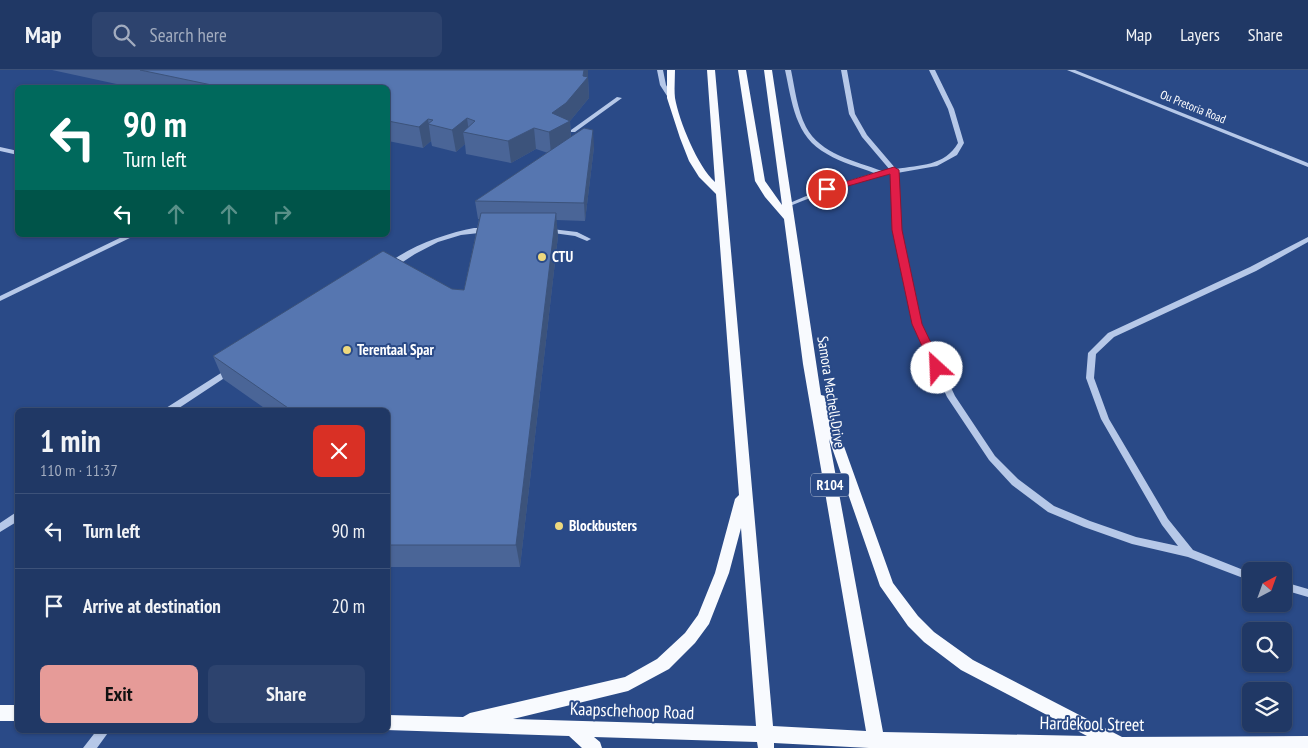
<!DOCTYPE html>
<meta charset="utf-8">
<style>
:root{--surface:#203865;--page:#2d436e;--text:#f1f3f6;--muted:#a2acbf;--line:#3d5279;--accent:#e69b98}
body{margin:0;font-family:"PT Sans Narrow",sans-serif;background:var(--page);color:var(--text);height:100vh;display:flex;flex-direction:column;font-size:19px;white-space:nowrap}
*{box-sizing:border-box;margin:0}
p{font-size:16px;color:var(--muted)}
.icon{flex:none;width:28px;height:28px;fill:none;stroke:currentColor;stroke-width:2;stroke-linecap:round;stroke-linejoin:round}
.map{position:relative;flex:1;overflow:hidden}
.details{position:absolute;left:15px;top:338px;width:375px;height:325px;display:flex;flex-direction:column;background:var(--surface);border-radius:8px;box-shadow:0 1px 4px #0004,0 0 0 1px var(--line)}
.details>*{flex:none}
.top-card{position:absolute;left:15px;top:15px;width:375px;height:152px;border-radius:8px;box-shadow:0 1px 4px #0004,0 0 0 1px var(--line);background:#00695c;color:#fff;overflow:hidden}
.needle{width:32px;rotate:41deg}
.fabs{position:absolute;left:1242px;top:492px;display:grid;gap:10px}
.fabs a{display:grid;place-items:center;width:50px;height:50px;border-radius:8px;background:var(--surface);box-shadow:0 1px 4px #0004,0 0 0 1px var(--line);font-size:25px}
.pin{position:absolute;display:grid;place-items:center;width:42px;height:42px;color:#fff;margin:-21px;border:2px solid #fff;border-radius:50%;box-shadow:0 1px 5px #0007}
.me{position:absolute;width:55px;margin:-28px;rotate:335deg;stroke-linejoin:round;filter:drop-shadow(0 0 4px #0008)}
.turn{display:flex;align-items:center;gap:18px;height:105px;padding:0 25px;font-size:22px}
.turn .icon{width:65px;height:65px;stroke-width:2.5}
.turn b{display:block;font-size:35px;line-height:42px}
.lanes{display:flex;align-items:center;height:48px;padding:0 25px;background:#0003;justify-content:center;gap:25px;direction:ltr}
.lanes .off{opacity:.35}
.round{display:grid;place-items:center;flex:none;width:52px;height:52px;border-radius:8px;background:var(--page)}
.head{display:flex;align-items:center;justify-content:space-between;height:85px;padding:0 25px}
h1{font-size:30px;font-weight:800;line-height:38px}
.primary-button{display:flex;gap:10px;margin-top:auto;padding:10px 25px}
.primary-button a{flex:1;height:58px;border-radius:8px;background:var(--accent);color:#111;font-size:20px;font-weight:800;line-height:58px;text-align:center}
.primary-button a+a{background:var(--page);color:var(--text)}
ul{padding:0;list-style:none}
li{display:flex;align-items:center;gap:15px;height:75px;padding:0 25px;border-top:1px solid var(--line)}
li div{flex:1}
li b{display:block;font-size:19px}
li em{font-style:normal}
header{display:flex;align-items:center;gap:30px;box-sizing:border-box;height:70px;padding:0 25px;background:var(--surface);border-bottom:1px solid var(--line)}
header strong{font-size:24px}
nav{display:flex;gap:28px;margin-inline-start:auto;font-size:18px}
.search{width:350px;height:45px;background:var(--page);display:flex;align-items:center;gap:12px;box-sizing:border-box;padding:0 18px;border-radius:8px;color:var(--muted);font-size:19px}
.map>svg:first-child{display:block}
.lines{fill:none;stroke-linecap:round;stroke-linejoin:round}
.minor{fill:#b6c8e8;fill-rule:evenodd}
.major{fill:#f8fafe;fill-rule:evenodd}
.wall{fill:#4a6597}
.shaded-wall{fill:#3c537b}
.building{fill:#5676b0;stroke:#3c537b}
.route{fill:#e11d48;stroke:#92132f}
.poi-dot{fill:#eed97e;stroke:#2a4a87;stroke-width:2}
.labels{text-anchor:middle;stroke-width:4;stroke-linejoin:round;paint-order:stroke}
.far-street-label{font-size:12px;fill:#fff;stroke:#2a4a87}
.shield{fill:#2a4a87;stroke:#bfc9db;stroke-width:1}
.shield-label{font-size:14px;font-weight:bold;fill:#fff}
.poi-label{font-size:15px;font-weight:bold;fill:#fff;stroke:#2a4a87;text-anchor:start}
.street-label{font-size:15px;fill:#fff;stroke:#2a4a87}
.near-street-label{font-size:18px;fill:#fff;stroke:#2a4a87}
</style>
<header>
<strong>Map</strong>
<div class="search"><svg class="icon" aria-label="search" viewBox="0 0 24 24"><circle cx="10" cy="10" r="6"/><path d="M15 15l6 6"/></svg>Search here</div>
<nav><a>Map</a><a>Layers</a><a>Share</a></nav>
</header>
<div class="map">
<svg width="1308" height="678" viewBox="0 0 1308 678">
<rect width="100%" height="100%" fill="#2a4a87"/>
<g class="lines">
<path class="minor" d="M 657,0 L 663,0 L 666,15 L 674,28 L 673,29 L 669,29 L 660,15 Z
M 785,0 L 791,0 C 795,19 797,39 806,57 C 820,84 855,91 882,101 L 890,100 L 862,67 L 849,44 L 841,0 L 847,0 L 855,44 L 867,65 L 896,99 C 920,95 945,96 958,73 L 948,39 L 929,0 L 935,0 L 954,39 L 964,73 L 957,85 L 937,96 L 897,103 L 901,160 L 921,254 L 955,326 L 995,386 L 1018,409 L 1054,436 L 1090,451 L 1136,467 L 1178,476 L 1162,455 L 1101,349 L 1086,308 L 1088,283 L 1108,263 L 1250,197 L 1308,167 L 1308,172 L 1256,201 L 1114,267 L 1096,284 L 1094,308 L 1109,349 L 1168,449 L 1193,480 L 1251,503 L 1251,511 L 1188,487 L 1132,474 L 1084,457 L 1048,442 L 1012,415 L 989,390 L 947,327 L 913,254 L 893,160 L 891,104 C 856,109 823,123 790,136 L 786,136 L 785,135 L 825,118 L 874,103 C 859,97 842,93 827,84 C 795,67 792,32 785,0 Z
M 1067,0 L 1075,0 L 1308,93 L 1308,97 Z
M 617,27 L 622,28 L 575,62 L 571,62 L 571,60 Z
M 0,77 L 18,81 L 18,85 L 0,81 Z
M 474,158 L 488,158 L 492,160 L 488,162 L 461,165 L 438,172 L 415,184 L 392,199 L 389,199 L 385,197 C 405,177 447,163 474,158 Z
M 543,158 L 577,162 L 591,169 L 587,171 L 575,166 L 546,162 L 542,160 Z
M 126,165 L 136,165 L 0,231 L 0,226 Z
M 232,296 L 235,297 L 236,299 L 235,301 L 176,340 L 165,340 L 166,338 Z
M 18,441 L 18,451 L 0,462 L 0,453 Z
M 1284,512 L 1308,519 L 1308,527 L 1284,520 Z
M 97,660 L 110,660 L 97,678 L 83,678 Z"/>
<path class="major" d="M 667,0 L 675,0 C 675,9 674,19 675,28 C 679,51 698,97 715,112 L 707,0 L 715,0 L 773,656 L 866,661 L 803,294 L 784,149 L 765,127 L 755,111 L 738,0 L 746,0 L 765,111 L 782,135 L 764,0 L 772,0 L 821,325 L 825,326 L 827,329 L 893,513 L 918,546 L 934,562 L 973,590 L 1122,667 L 1308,666 L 1308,678 L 869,678 L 774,673 L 774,678 L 758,678 L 757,672 L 594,667 L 600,672 L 602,678 L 582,678 L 569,666 L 386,660 L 388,660 L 388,645 L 463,647 L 470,643 L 625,607 L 657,589 L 685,563 L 698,545 L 715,503 L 735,429 L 739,425 L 716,124 L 699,107 L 689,91 L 680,68 L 667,28 ZM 829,369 L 880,516 L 908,556 L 924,572 L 961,600 L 1087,666 L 883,662 ZM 741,458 L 756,656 L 513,649 L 628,621 L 669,599 L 695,573 L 709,554 L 729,503 Z
M 0,635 L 18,635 L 18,651 L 0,651 Z"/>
</g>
<path class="wall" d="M 52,0 L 588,0 L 588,7 L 589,28 L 570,51 L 571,67 L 594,77 L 585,151 L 556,150 L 558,166 L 520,497 L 388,497 L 388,340 L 267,340 L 223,309 L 213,286 L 452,219 L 464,220 L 479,149 L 478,149 L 475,131 L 548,83 L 536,79 L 511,93 L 466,84 L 465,74 L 456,82 L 432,76 L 431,71 L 423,78 L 388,71 L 388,18 L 135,18 Z"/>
<path class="shaded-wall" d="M 584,0 L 588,0 L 588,8 L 588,7 L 589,28 L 570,51 L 571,72 L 551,84 L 549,62 L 552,43 L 583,6 Z
M 467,48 L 469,63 L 463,62 L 465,74 L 456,82 L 452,60 Z
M 428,49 L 431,71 L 423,78 L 419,57 Z
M 534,58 L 536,79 L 511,93 L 508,71 Z
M 593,60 L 594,77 L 585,151 L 584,133 Z
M 556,143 L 558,166 L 520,497 L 516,475 Z"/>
<path class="building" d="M 140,0 L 584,0 L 583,6 L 588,7 L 566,33 L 552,43 L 570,51 L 549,62 L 534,58 L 508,71 L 463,62 L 475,51 L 467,48 L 452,60 L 428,54 L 433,50 L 428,49 L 419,57 L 388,51 L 388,18 L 226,18 Z
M 584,58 L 593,60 L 584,133 L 475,131 Z
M 481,143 L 556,143 L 516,475 L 388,475 L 388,340 L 291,340 L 213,286 L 383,181 L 452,219 L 464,220 Z"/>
<path class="route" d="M 894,97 L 899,100 L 902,160 L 922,254 L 943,298 L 937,302 L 932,298 L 912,254 L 892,160 L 890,104 L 827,122 L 822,119 Z"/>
<g class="poi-dot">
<circle cx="542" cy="187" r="5"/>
<circle cx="347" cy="280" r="5"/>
<circle cx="559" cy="456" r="5"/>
</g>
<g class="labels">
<g class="far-street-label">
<text transform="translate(1193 37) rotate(22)" y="4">Ou Pretoria Road</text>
</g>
<rect class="shield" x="811" y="403.5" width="38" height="23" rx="4"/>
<g class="shield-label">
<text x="830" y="420">R104</text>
</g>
<g class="poi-label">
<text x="552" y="192">CTU</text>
<text x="357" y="285">Terentaal Spar</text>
<text x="569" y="461">Blockbusters</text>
</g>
<g class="street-label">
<text transform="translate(831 322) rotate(81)" y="5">Samora Machell Drive</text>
</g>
<g class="near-street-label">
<text transform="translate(632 641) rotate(2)" y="6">Kaapschehoop Road</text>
<text transform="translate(1092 654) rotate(1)" y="6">Hardekool Street</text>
</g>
</g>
</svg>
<div class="fabs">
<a><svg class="needle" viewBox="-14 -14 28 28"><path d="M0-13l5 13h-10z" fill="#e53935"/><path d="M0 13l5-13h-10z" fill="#a2acbf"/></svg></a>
<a><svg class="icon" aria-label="search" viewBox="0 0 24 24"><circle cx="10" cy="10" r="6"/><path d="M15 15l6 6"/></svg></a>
<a><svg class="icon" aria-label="layers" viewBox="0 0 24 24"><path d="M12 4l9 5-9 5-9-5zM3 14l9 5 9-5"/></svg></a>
</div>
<div class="pin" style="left:827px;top:119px;background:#d93025"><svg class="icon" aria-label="arrive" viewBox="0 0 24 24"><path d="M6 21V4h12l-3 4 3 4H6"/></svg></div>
<svg class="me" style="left:937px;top:298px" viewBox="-20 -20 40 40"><circle r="19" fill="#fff"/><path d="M0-13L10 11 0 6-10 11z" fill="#e11d48"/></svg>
<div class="top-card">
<div class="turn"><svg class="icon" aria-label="left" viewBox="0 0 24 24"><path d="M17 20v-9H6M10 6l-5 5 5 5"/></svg><div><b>90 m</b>Turn left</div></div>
<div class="lanes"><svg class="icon" aria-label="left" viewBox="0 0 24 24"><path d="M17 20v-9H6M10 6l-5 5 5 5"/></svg><svg class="icon off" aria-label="ahead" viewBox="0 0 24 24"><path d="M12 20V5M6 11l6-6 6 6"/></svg><svg class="icon off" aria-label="ahead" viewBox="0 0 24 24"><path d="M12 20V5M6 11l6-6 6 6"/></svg><svg class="icon off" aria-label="right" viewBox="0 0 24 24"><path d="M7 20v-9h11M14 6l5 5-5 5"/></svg></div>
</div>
<section class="details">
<div class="head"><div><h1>1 min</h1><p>110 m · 11:37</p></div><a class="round" style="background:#d93025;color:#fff"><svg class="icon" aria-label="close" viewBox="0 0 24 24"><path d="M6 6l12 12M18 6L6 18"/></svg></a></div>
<ul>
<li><svg class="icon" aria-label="left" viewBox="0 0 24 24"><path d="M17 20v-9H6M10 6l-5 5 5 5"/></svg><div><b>Turn left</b></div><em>90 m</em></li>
<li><svg class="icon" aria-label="arrive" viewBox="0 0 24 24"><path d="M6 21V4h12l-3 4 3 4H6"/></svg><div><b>Arrive at destination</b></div><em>20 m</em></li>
</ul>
<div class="primary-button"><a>Exit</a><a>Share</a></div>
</section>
</div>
